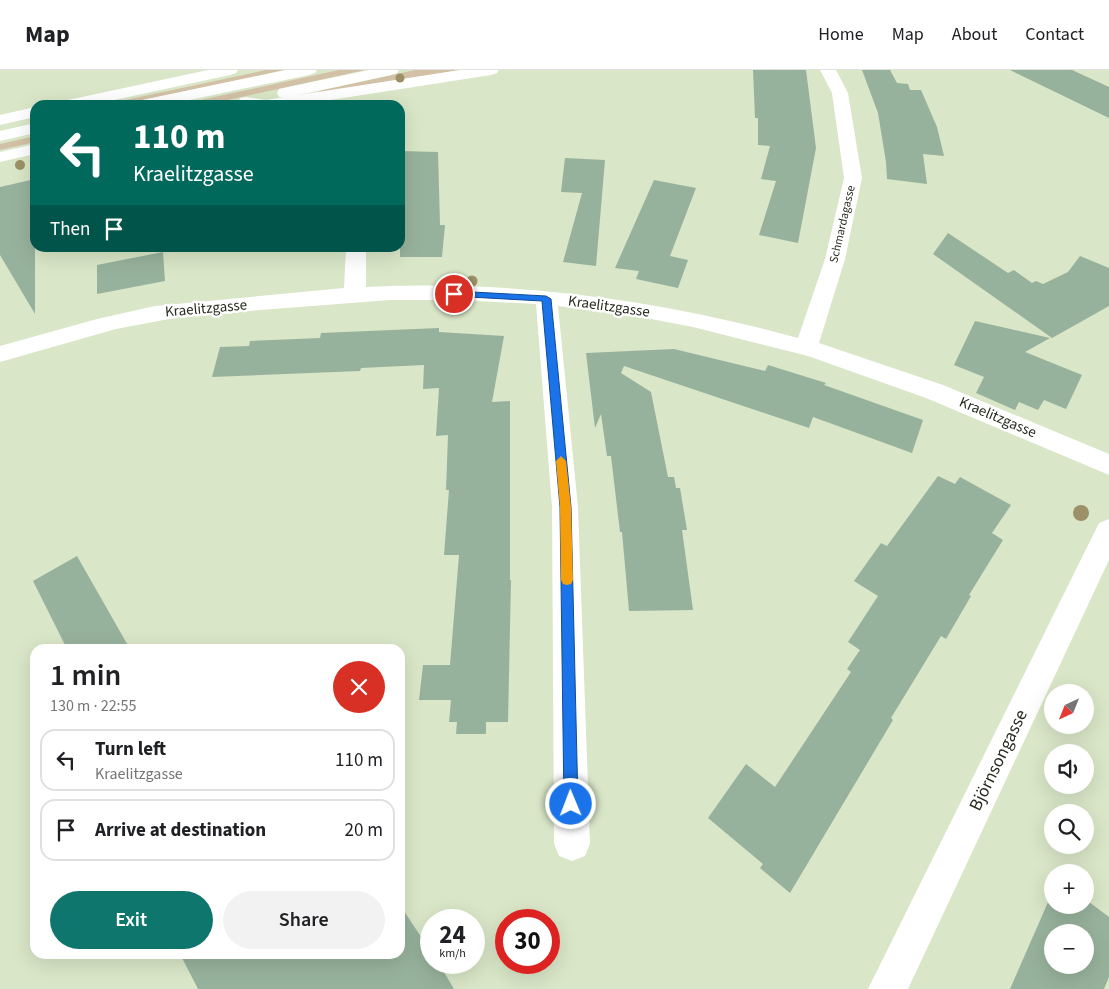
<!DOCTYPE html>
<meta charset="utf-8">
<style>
:root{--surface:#fff;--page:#f2f2f2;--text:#202124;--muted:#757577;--line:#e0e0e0;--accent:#0f766e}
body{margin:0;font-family:"Source Sans 3",sans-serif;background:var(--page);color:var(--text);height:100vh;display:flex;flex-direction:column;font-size:19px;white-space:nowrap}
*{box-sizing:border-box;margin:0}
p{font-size:16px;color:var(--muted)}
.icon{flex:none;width:28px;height:28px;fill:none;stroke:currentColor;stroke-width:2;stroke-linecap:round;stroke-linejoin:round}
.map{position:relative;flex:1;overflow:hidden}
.side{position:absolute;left:30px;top:574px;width:375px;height:315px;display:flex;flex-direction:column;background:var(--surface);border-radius:15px;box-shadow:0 5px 20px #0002}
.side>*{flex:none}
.hud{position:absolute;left:30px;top:30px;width:375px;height:152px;border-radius:15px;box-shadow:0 5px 20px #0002;background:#00695c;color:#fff;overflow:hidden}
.needle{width:32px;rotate:223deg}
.tools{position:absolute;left:1044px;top:614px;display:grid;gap:10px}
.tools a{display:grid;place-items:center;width:50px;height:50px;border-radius:50%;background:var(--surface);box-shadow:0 5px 20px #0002;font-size:25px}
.speed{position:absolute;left:420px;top:839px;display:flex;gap:10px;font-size:25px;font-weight:700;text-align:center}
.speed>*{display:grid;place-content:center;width:65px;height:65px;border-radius:50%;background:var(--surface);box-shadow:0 5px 20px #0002;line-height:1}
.speed small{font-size:12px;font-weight:400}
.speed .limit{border:8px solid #d22;background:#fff;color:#111}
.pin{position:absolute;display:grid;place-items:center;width:42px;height:42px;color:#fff;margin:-21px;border:2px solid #fff;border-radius:50%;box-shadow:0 1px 5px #0007}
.me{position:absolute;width:55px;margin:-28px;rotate:359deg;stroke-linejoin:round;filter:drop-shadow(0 0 4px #0008)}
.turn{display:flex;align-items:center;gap:18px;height:105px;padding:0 20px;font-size:22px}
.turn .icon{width:65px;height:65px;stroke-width:2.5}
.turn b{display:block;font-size:35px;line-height:42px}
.then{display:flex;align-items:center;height:48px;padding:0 20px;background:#0003;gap:10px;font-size:19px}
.round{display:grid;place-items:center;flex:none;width:52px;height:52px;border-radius:26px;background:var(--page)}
.head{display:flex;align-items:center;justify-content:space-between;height:85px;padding:0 20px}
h1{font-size:30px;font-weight:600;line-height:38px}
.action{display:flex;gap:10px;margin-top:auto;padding:10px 20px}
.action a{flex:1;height:58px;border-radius:30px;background:var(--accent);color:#fff;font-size:20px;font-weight:600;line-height:58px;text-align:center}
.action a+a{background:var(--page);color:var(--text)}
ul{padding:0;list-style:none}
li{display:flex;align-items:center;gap:15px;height:62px;margin:0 10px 8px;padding:0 10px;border:2px solid var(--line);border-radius:15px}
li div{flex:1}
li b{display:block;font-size:19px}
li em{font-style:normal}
header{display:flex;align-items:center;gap:30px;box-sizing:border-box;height:70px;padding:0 25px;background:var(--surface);border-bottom:1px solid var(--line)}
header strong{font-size:24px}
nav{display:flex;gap:28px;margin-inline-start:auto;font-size:18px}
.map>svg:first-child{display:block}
.green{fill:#d3c1a7}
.building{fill:#97b29c;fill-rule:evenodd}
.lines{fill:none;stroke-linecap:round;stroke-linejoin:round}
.minor{fill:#fff;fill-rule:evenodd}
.major{fill:#fff;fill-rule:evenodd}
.tree{fill:#9c9166}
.route{fill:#1a73e8;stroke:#114b97}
.slow{fill:#f59e0b}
.labels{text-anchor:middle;stroke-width:5;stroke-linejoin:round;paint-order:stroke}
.far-street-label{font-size:12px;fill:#262a1f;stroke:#fff}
.street-label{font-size:15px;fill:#262a1f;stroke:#fff}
.near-street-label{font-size:18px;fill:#262a1f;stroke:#fff}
</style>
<header>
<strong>Map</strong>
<nav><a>Home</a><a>Map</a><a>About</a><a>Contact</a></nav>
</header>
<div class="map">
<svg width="1109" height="919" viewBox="0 0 1109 919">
<rect width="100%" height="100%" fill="#d9e6c7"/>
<path class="green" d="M 266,0 L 284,0 L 120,35 L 102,35 Z
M 339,0 L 365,0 L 205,35 L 178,35 Z
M 415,0 L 460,0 L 319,23 L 319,21 Z
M 35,66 L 35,72 L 0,80 L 0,74 Z"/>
<path class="building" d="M 753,0 L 806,0 L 816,78 L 798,173 L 759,165 L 776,111 L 761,109 L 770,76 L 758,75 L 758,48 L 755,48 Z
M 862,0 L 890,0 L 897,13 L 908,14 L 910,20 L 921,20 L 937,57 L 944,86 L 923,84 L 927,114 L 887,109 L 886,92 L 878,43 Z
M 1010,0 L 1072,0 L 1109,17 L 1109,48 Z
M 400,81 L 438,82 L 440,155 L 445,155 L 442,187 L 400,187 Z
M 565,88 L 605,90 L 596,196 L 563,192 L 582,123 L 561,122 Z
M 35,109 L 35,244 L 0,185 L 0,117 Z
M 654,110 L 696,118 L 670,186 L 688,190 L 678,218 L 636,209 L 639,201 L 615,198 Z
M 948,163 L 1008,203 L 1014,200 L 1032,213 L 1036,211 L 1043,214 L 1068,202 L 1080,186 L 1109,198 L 1109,236 L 1052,268 L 933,184 Z
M 163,182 L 165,211 L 97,224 L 97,195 Z
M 975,251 L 1050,268 L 1025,282 L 1082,305 L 1066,339 L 1044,330 L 1038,340 L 1019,332 L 1015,340 L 976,323 L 984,307 L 954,295 Z
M 439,258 L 439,262 L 504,266 L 492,332 L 510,331 L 510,510 L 511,510 L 508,652 L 486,652 L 486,664 L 456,664 L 457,652 L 449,652 L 451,630 L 419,630 L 423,595 L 450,595 L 459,485 L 444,485 L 449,420 L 446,420 L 448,365 L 436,366 L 439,318 L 423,319 L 424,295 L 361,298 L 360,301 L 212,307 L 220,277 L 249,276 L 250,271 L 320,268 L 321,263 Z
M 674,279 L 765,301 L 768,295 L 826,313 L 824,315 L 923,350 L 912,383 L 813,347 L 809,358 L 624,296 L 621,303 L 651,322 L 668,407 L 674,407 L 676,418 L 680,418 L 687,460 L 682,460 L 693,540 L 629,541 L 622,462 L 620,462 L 611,386 L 607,386 L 601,344 L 595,358 L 586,283 Z
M 938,406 L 955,414 L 960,407 L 1011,435 L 992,463 L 1003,470 L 969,525 L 971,526 L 946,569 L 941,566 L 891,648 L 893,650 L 790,823 L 760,798 L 763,794 L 708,748 L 746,694 L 775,717 L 851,602 L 847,599 L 860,580 L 848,572 L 878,526 L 854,511 L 881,473 L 887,476 Z
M 77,486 L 130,579 L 67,579 L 33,511 Z
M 1052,823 L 1052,835 L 1085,835 L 1085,829 L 1109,847 L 1109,907 L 1104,919 L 1010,919 ZM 1052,862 L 1085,862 L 1085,895 L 1052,895 Z
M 400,835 L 431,882 L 431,892 L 438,892 L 454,919 L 198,919 L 180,884 L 400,884 Z"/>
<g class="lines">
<path class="minor" d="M 208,0 L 238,0 L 236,3 L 230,5 L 91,35 L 60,35 L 62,31 L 68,30 Z
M 460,0 L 499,0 L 497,3 L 491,5 L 298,35 L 240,35 L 238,32 L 240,28 L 246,27 L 266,30 Z
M 820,0 L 836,0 L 848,23 L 862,108 L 845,189 L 819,273 L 943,315 L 1109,384 L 1109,405 L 926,328 L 808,286 L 693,257 L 630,245 L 558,236 L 578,437 L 590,773 L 585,786 L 572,791 L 559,786 L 554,773 L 552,437 L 536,234 L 459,230 L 390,230 L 185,246 L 116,259 L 0,292 L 0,276 L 97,249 L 155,236 L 344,218 L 346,178 L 366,178 L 366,217 C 512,210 657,229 798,268 L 825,189 L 844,108 L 832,23 Z
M 35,37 L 35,47 L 0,55 L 0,45 Z
M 1109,449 L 1109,490 L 908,919 L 868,919 L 1099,453 Z"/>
<path class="major" d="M 286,0 L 317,0 L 315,3 L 309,5 L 166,35 L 134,35 L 136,31 L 142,30 Z
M 369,0 L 399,0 L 397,3 L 391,5 L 285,28 L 279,27 L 277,23 L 279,19 Z
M 35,53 L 35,63 L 0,71 L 0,61 Z
M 35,74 L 35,84 L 0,92 L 0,82 Z"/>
</g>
<g class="tree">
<circle cx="400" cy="8" r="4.5"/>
<circle cx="20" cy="95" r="5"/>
<circle cx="448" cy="211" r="5.5"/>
<circle cx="472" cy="211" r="5.5"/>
<circle cx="1081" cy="443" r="8"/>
</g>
<path class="route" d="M 454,221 L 546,226 L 551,229 L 571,437 L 578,734 L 576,739 L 571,741 L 566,739 L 564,734 L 560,437 L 542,231 L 451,226 L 451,222 Z"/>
<path class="slow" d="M 561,386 L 566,391 L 571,437 L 573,510 L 571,514 L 567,515 L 563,514 L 561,510 L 560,437 L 556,391 Z"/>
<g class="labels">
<g class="far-street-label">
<text transform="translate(842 154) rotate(-77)" y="4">Schmardagasse</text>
</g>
<g class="street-label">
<text transform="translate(609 236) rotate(8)" y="5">Kraelitzgasse</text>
<text transform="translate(206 238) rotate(-5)" y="5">Kraelitzgasse</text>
<text transform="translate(998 347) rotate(23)" y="5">Kraelitzgasse</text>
</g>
<g class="near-street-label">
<text transform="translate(998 690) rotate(-64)" y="6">Björnsongasse</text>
</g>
</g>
</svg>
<div class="tools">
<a><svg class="needle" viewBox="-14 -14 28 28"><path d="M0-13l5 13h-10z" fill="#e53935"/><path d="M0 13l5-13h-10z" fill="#757577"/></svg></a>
<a><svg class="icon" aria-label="sound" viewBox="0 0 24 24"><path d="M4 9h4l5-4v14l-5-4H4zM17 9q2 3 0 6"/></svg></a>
<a><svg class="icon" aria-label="search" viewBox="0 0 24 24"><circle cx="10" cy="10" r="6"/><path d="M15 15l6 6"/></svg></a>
<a>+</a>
<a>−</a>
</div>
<div class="speed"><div>24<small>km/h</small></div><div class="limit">30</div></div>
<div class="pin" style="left:454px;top:224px;background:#d93025"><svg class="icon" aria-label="arrive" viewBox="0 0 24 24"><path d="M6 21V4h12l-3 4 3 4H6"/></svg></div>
<svg class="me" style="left:571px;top:734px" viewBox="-20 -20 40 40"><circle r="17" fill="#1a73e8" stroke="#fff" stroke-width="3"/><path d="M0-11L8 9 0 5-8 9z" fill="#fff"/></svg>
<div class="hud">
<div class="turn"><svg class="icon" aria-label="left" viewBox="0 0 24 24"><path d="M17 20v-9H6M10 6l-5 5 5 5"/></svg><div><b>110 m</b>Kraelitzgasse</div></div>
<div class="then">Then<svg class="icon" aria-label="arrive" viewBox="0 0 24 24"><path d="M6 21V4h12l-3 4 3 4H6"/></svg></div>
</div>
<section class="side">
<div class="head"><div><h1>1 min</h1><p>130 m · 22:55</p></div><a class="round" style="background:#d93025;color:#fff"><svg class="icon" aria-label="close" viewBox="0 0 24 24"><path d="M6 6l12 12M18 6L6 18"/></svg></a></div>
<ul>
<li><svg class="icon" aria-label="left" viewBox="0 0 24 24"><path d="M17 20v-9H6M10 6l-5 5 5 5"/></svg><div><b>Turn left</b><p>Kraelitzgasse</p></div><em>110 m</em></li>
<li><svg class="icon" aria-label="arrive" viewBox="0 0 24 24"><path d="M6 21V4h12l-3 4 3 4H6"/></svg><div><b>Arrive at destination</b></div><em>20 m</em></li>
</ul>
<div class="action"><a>Exit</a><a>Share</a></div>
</section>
</div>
